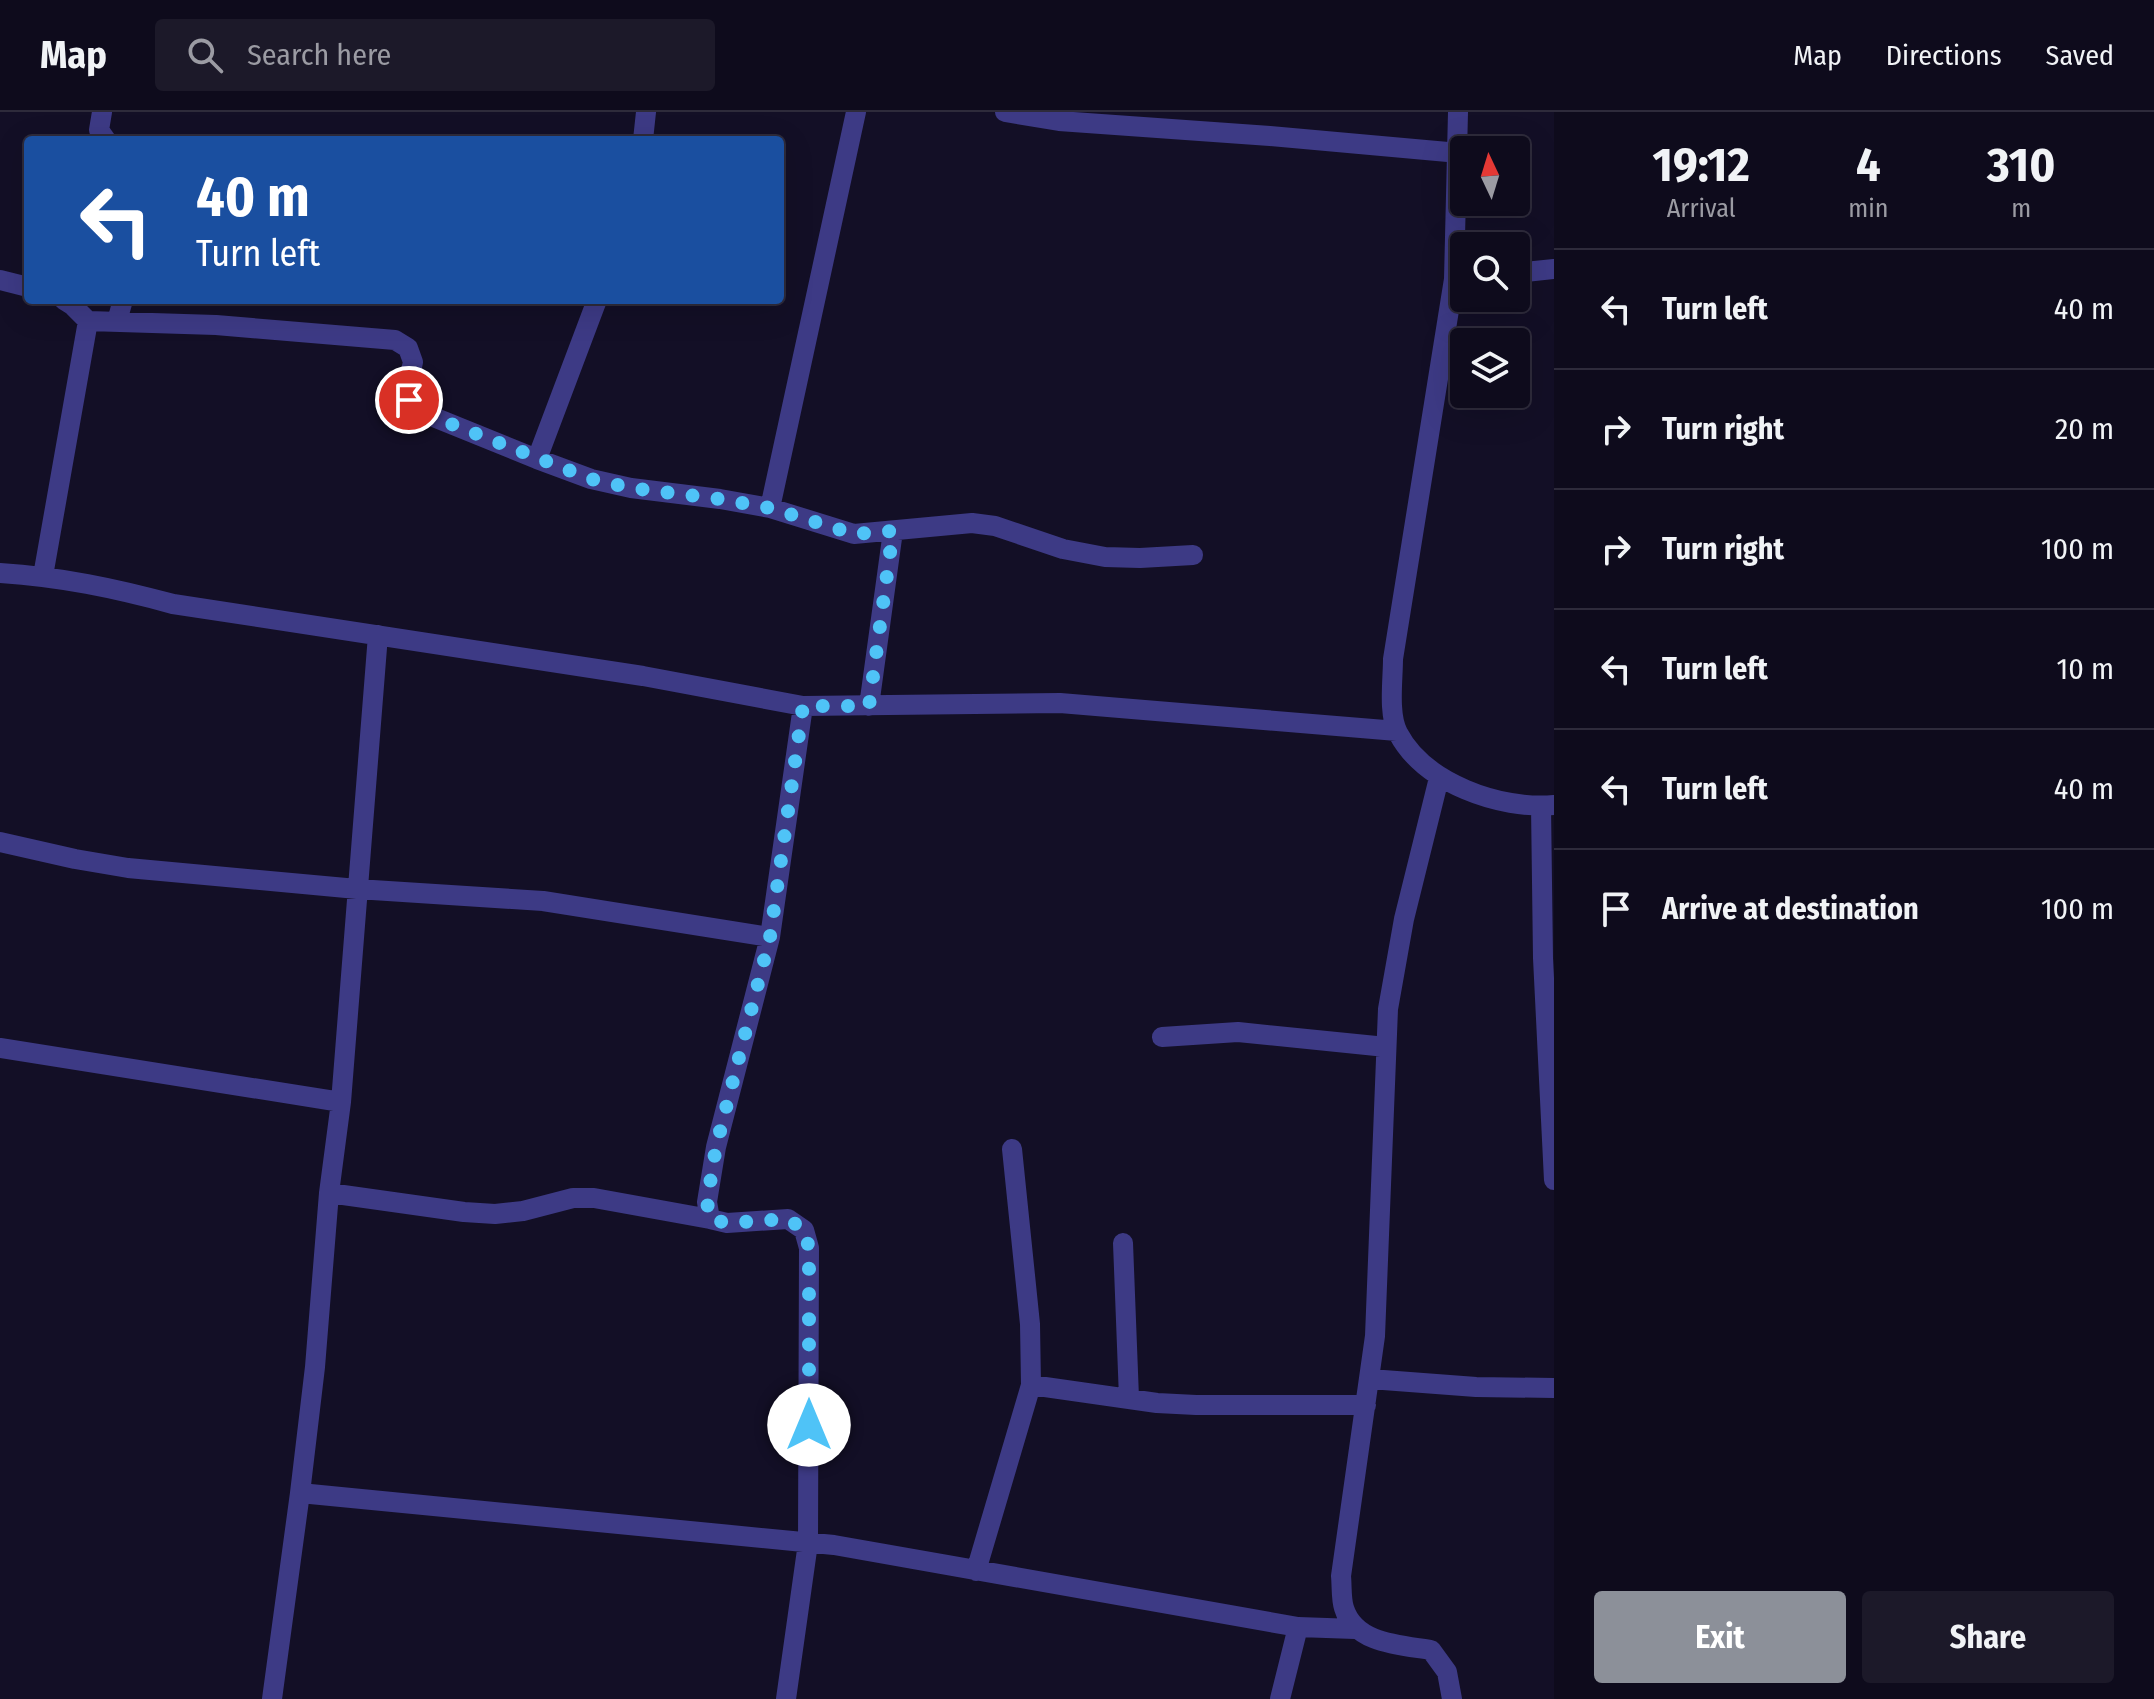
<!DOCTYPE html>
<style>
:root{--surface:#0e0b1c;--page:#1c1929;--text:#f1f3f6;--muted:#9b9ba3;--line:#2e2b3b;--accent:#8c9099}
body{margin:0;font-family:"Fira Sans Condensed",sans-serif;background:var(--page);color:var(--text);height:100vh;display:flex;flex-direction:column;font-size:30px;white-space:nowrap}
*{box-sizing:border-box;margin:0}
p{font-size:26px;color:var(--muted)}
.icon{flex:none;width:44px;height:44px;fill:none;stroke:currentColor;stroke-width:2;stroke-linecap:round;stroke-linejoin:round}
.map{position:relative;flex:1;overflow:hidden}
.drawer{display:flex;flex-direction:column;background:var(--surface);width:600px}
.drawer>*{flex:none}
.top-card{position:absolute;left:24px;top:24px;width:760px;height:168px;border-radius:8px;box-shadow:0 8px 32px #0002,0 0 0 2px var(--line);background:#1a4fa0;color:#fff;overflow:hidden}
.needle{width:52px;rotate:356deg}
.buttons{position:absolute;left:1450px;top:24px;display:grid;gap:16px}
.buttons a{display:grid;place-items:center;width:80px;height:80px;border-radius:8px;background:var(--surface);box-shadow:0 8px 32px #0002,0 0 0 2px var(--line);font-size:40px}
.pin{position:absolute;display:grid;place-items:center;width:68px;height:68px;color:#fff;margin:-34px;border:4px solid #fff;border-radius:50%;box-shadow:0 2px 8px #0007}
.me{position:absolute;width:88px;margin:-44px;rotate:0deg;stroke-linejoin:round;filter:drop-shadow(0 0 6px #0008)}
.turn{display:flex;align-items:center;gap:28px;height:168px;padding:0 40px;font-size:36px}
.turn .icon{width:104px;height:104px;stroke-width:2.5}
.turn b{display:block;font-size:56px;line-height:68px}
.eta{display:flex;justify-content:space-evenly;align-items:center;height:136px;text-align:center}
.eta b{font-size:48px;font-weight:700;line-height:56px}
.primary-button{display:flex;gap:16px;margin-top:auto;padding:16px 40px}
.primary-button a{flex:1;height:92px;border-radius:8px;background:var(--accent);color:#fff;font-size:32px;font-weight:700;line-height:92px;text-align:center}
.primary-button a+a{background:var(--page);color:var(--text)}
ul{padding:0;list-style:none}
li{display:flex;align-items:center;gap:24px;height:120px;padding:0 40px;border-top:2px solid var(--line)}
li div{flex:1}
li b{display:block;font-size:30px}
li em{font-style:normal}
header{display:flex;align-items:center;gap:48px;box-sizing:border-box;height:112px;padding:0 40px;background:var(--surface);border-bottom:2px solid var(--line)}
header strong{font-size:38px}
nav{display:flex;gap:44px;margin-inline-start:auto;font-size:28px}
.search{width:560px;height:72px;background:var(--page);display:flex;align-items:center;gap:20px;box-sizing:border-box;padding:0 28px;border-radius:8px;color:var(--muted);font-size:30px}
main{display:flex;flex:1;min-height:0}
.map>svg:first-child{display:block}
.lines{fill:none;stroke-linecap:round;stroke-linejoin:round}
.street{stroke:#3d3a85;stroke-width:20}
.route{stroke:#4fc3f7;stroke-width:14;stroke-dasharray:0 25.2}
</style>
<header>
<strong>Map</strong>
<div class="search"><svg class="icon" aria-label="search" viewBox="0 0 24 24"><circle cx="10" cy="10" r="6"/><path d="M15 15l6 6"/></svg>Search here</div>
<nav><a>Map</a><a>Directions</a><a>Saved</a></nav>
</header>
<main>
<div class="map">
<svg width="1554" height="1587" viewBox="0 0 1554 1587">
<rect width="100%" height="100%" fill="#130f26"/>
<g class="lines">
<path class="street" d="M 102,0 L 99,18 L 106,28
M 1005,0 L 1059,9 L 1270,24 L 1459,41
M 1458,0 L 1454,167 L 1393,547 C 1393,568 1388,602 1398,621 C 1424,671 1500,698 1554,693
M 643,28 L 646,0
M 1516,161 L 1554,157
M 0,168 L 28,175
M 88,209 L 216,213 L 395,228 L 408,236 L 413,250 L 407,277 L 409,288 L 417,296 L 431,304 L 537,347 L 597,188
M 117,209 L 123,188
M 537,347 L 591,367 L 631,376 L 720,387 L 770,396 L 854,422 L 972,411 L 995,414 L 1063,437 L 1105,445 L 1140,446 L 1193,443
M 770,396 L 856,0
M 0,461 C 61,465 114,476 173,492 L 643,564 L 803,594 L 1060,591 L 1397,619
M 43,464 L 88,209 L 72,193 L 64,188
M 869,594 L 893,419
M 1439,666 L 1404,807 L 1388,897 L 1375,1224 L 1341,1464 C 1342,1474 1341,1487 1344,1496 C 1355,1532 1400,1533 1431,1538 L 1447,1560 L 1452,1587
M 1541,694 L 1543,846 L 1554,1068
M 0,730 L 75,747 L 128,756 L 357,777 L 543,789 L 770,825 L 716,1035 L 707,1090 L 710,1107 L 727,1111 L 788,1107 L 804,1118 L 809,1136 L 808,1431 L 786,1587
M 770,825 L 803,594
M 1162,925 L 1238,920 L 1386,935
M 0,936 L 341,990 L 329,1081 L 315,1255 L 300,1381 L 834,1433 L 1298,1515 L 1355,1517
M 341,990 L 378,523
M 329,1081 L 464,1100 L 495,1102 L 523,1099 L 573,1086 L 594,1086 L 710,1107
M 1123,1131 L 1129,1286
M 1370,1267 L 1476,1275 L 1554,1276
M 1031,1273 L 1157,1291 L 1196,1293 L 1366,1293
M 976,1459 L 1031,1273 L 1030,1212 L 1012,1037
M 272,1587 L 300,1381
M 1280,1587 L 1298,1515"/>
</g>
<g class="lines">
<path class="route" d="M 409,288 L 417,296 L 431,304 L 591,367 L 631,376 L 720,387 L 770,396 L 854,422 L 893,419 L 869,594 L 803,594 L 770,825 L 716,1035 L 707,1090 L 710,1107 L 727,1111 L 788,1107 L 804,1118 L 809,1136 L 809,1313"/>
</g>
</svg>
<div class="buttons">
<a><svg class="needle" viewBox="-14 -14 28 28"><path d="M0-13l5 13h-10z" fill="#e53935"/><path d="M0 13l5-13h-10z" fill="#9b9ba3"/></svg></a>
<a><svg class="icon" aria-label="search" viewBox="0 0 24 24"><circle cx="10" cy="10" r="6"/><path d="M15 15l6 6"/></svg></a>
<a><svg class="icon" aria-label="layers" viewBox="0 0 24 24"><path d="M12 4l9 5-9 5-9-5zM3 14l9 5 9-5"/></svg></a>
</div>
<div class="pin" style="left:409px;top:288px;background:#d93025"><svg class="icon" aria-label="arrive" viewBox="0 0 24 24"><path d="M6 21V4h12l-3 4 3 4H6"/></svg></div>
<svg class="me" style="left:809px;top:1313px" viewBox="-20 -20 40 40"><circle r="19" fill="#fff"/><path d="M0-13L10 11 0 6-10 11z" fill="#4fc3f7"/></svg>
<div class="top-card">
<div class="turn"><svg class="icon" aria-label="left" viewBox="0 0 24 24"><path d="M17 20v-9H6M10 6l-5 5 5 5"/></svg><div><b>40 m</b>Turn left</div></div>
</div>
</div>
<section class="drawer">
<div class="eta">
<div><b>19:12</b><p>Arrival</p></div>
<div><b>4</b><p>min</p></div>
<div><b>310</b><p>m</p></div>
</div>
<ul>
<li><svg class="icon" aria-label="left" viewBox="0 0 24 24"><path d="M17 20v-9H6M10 6l-5 5 5 5"/></svg><div><b>Turn left</b></div><em>40 m</em></li>
<li><svg class="icon" aria-label="right" viewBox="0 0 24 24"><path d="M7 20v-9h11M14 6l5 5-5 5"/></svg><div><b>Turn right</b></div><em>20 m</em></li>
<li><svg class="icon" aria-label="right" viewBox="0 0 24 24"><path d="M7 20v-9h11M14 6l5 5-5 5"/></svg><div><b>Turn right</b></div><em>100 m</em></li>
<li><svg class="icon" aria-label="left" viewBox="0 0 24 24"><path d="M17 20v-9H6M10 6l-5 5 5 5"/></svg><div><b>Turn left</b></div><em>10 m</em></li>
<li><svg class="icon" aria-label="left" viewBox="0 0 24 24"><path d="M17 20v-9H6M10 6l-5 5 5 5"/></svg><div><b>Turn left</b></div><em>40 m</em></li>
<li><svg class="icon" aria-label="arrive" viewBox="0 0 24 24"><path d="M6 21V4h12l-3 4 3 4H6"/></svg><div><b>Arrive at destination</b></div><em>100 m</em></li>
</ul>
<div class="primary-button"><a>Exit</a><a>Share</a></div>
</section>
</main>
